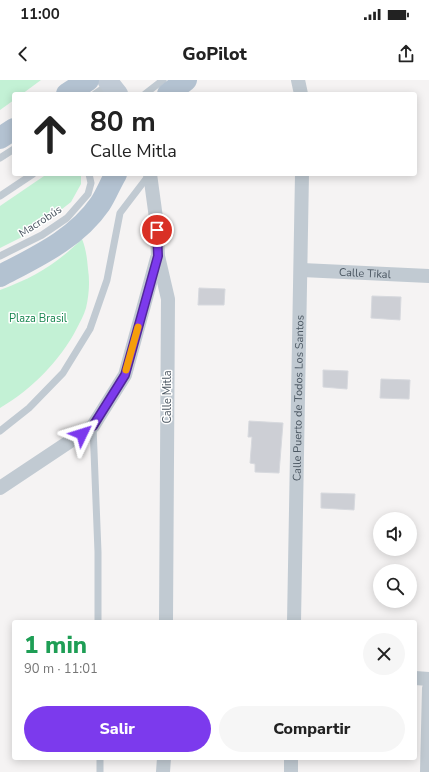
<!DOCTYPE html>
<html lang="es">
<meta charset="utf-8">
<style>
:root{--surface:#fff;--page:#f6f6f6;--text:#222;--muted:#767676;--accent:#7c3aed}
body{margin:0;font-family:"Nunito Sans",sans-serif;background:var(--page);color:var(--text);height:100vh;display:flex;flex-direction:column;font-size:15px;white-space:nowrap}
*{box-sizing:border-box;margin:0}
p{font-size:13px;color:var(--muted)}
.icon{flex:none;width:22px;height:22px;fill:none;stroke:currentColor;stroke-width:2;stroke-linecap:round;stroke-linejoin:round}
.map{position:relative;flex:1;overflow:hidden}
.details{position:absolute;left:12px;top:540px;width:405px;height:140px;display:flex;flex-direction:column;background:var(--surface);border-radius:4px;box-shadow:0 2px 10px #0003}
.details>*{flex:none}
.guide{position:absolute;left:12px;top:12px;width:405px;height:84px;border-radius:4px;box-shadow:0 2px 10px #0003;background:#fff;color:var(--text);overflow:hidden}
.tools{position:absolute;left:373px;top:432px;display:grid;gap:8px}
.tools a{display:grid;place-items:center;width:44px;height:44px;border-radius:50%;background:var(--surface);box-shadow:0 2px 10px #0003;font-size:20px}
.pin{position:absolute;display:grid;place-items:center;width:34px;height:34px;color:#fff;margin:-17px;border:2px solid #fff;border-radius:50%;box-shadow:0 1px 4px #0007}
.me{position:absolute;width:44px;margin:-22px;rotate:49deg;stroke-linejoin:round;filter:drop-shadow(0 0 3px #0008)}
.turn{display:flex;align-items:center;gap:14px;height:84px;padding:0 12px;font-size:18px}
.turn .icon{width:52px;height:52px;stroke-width:2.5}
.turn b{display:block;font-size:28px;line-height:34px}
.round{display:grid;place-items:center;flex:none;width:42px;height:42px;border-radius:21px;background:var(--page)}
.overview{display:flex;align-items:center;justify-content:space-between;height:68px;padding:0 12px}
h1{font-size:24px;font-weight:800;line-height:30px;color:#1e9e55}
.cta{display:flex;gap:8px;margin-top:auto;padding:8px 12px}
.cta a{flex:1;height:46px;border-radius:24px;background:var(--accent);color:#fff;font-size:16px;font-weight:800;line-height:46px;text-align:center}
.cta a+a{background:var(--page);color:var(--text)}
.status{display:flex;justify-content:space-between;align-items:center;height:28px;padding:0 20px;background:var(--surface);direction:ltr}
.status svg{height:11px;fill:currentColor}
header{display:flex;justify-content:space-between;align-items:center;height:52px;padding:0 12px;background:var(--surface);font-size:18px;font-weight:800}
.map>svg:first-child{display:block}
.green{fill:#c3f1d5}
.building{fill:#cdcfd5;stroke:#d7d9de}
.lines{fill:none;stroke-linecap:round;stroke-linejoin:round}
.lane{stroke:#c1cad2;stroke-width:7}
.street{stroke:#c1cad2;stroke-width:14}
.secondary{stroke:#c1cbd6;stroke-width:20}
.primary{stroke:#b3c2d1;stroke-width:22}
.route-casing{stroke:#51269a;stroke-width:10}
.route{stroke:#7c3aed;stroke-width:7}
.slow{stroke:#f59e0b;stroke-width:7}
.labels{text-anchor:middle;stroke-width:3;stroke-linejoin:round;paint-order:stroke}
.street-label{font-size:11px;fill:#4a5661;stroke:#fff}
.park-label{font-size:11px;fill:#17864f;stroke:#fff}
</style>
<div class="status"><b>11:00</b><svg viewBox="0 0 49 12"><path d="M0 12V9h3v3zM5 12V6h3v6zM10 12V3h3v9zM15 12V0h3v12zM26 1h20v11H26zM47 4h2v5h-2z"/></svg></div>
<header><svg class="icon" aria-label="back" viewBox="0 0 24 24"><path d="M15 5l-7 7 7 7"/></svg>GoPilot<svg class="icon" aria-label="share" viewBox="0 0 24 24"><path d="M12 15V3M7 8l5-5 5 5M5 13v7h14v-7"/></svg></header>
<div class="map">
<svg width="429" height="692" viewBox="0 0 429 692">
<rect width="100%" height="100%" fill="#f5f3f3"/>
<path class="green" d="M 0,0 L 41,0 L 22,14 L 14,14 L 14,20 L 0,30 Z
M 47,94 L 81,94 L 81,104 L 71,122 L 48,140 L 24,156 L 0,168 L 0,126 Z
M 82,159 C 86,169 87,178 88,189 C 90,202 89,215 86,228 C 84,235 80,242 77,248 C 60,281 32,309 0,328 L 0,210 C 35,197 55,185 82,159 Z"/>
<path class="building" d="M 199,208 L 225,209 L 224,225 L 198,225 Z
M 372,216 L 401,217 L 400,240 L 371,238 Z
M 323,290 L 348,291 L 347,309 L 323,307 Z
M 381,299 L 410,300 L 409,319 L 380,318 Z
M 249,341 L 283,343 L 279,393 L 255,392 L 255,384 L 250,383 L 252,357 L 248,357 Z
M 321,413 L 355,414 L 354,430 L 321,428 Z"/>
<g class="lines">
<path class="lane" d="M 95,14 L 108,5
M 145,14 L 163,0
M 0,78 L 14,69
M 0,116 L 33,94
M 0,176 L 42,155 L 67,138 L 88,114 L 91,103 L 89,94
M 93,346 L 98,472 L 98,542
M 0,351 L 29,328 L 63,293 L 90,249 L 107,200 L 120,133 L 149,95
M 100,678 L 100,692"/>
<g class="street">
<path d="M 298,0 L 301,14"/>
<path d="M 150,94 L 156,138 L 158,176 L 168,219 L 166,542"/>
<path id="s1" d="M 302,190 L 429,196"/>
<path d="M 0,408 L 93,346 L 125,295 L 157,178"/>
<path id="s2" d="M 294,542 L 302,94"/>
<path d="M 415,598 L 429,599"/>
<path d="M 163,692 L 164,678"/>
<path d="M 291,692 L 291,678"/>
<path d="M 427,692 L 429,608"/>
</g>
<path class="secondary" d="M 107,0 L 118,14"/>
<path class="primary" d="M 67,14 L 88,0
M 168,14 L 186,0
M 0,58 L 14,49
M 0,196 C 36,177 76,159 100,124 C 106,115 110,104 116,94"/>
</g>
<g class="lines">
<g class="route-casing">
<path id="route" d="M 82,354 L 93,346 L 125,295 L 158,176 L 157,150"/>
</g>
<use href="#route" class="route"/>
<path class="slow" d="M 126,290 L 138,247"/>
</g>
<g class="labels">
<g class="street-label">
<text transform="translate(40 141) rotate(-33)" y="4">Macrobús</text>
<text dy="4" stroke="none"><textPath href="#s1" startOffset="63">Calle Tikal</textPath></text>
<text transform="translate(167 317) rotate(-90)" y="4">Calle Mitla</text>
<text dy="4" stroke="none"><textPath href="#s2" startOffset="224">Calle Puerto de Todos Los Santos</textPath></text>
</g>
<g class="park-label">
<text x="38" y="242">Plaza Brasil</text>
</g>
</g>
</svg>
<div class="tools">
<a><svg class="icon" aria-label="sound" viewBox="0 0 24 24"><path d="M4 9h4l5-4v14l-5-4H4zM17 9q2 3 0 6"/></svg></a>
<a><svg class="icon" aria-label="search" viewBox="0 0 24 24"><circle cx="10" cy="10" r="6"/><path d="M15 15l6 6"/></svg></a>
</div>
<div class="pin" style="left:157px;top:150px;background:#d93025"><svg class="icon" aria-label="arrive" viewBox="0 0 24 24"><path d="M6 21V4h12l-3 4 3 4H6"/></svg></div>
<svg class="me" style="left:82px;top:354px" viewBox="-20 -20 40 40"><path d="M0-17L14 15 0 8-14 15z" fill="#7c3aed" stroke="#fff" stroke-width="4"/></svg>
<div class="guide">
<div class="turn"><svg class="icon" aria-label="ahead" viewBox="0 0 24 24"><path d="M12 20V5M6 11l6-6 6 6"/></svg><div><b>80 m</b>Calle Mitla</div></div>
</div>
<section class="details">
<div class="overview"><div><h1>1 min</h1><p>90 m · 11:01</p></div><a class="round"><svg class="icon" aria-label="close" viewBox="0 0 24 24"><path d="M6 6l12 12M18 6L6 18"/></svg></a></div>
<div class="cta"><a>Salir</a><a>Compartir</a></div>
</section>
</div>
